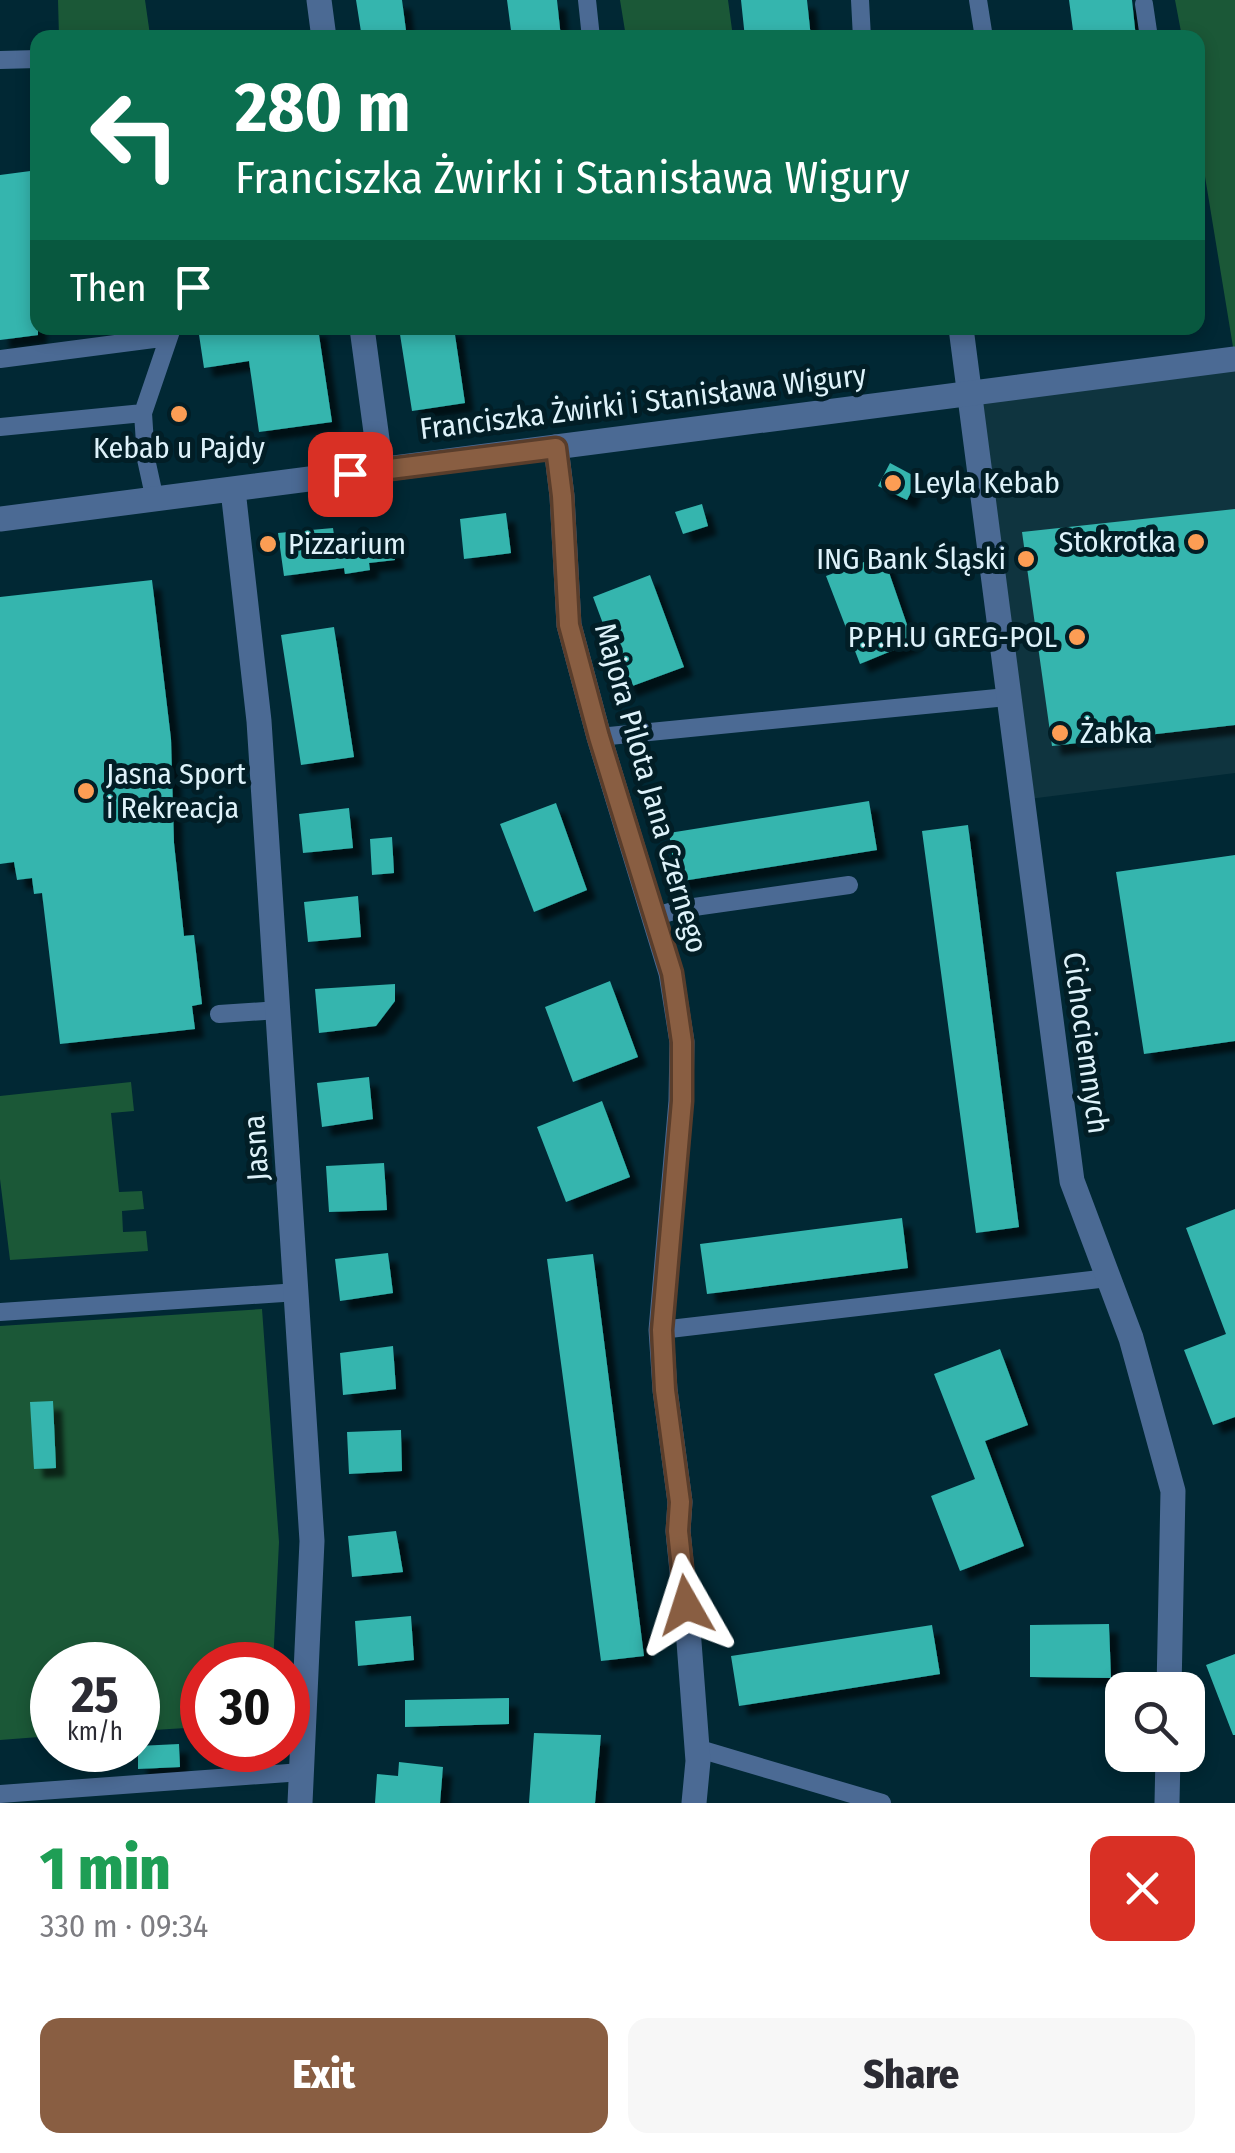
<!DOCTYPE html>
<meta charset="utf-8">
<style>
:root{--surface:#fff;--page:#f7f7f7;--text:#2b2b33;--muted:#7c7c81;--accent:#895e42}
body{margin:0;font-family:"Fira Sans Condensed",sans-serif;background:var(--page);color:var(--text);height:100vh;display:flex;flex-direction:column;font-size:38px;white-space:nowrap}
*{box-sizing:border-box;margin:0}
p{font-size:32px;color:var(--muted)}
.icon{flex:none;width:55px;height:55px;fill:none;stroke:currentColor;stroke-width:2;stroke-linecap:round;stroke-linejoin:round}
.map{position:relative;height:1803px;overflow:hidden}
.sheet{display:flex;flex-direction:column;background:var(--surface);flex:1}
.sheet>*{flex:none}
.guide{position:absolute;left:30px;top:30px;width:1175px;height:305px;border-radius:20px;box-shadow:0 5px 15px #0003;background:#0b6e4f;color:#fff;overflow:hidden}
.fabs{position:absolute;left:1105px;top:1672px;display:grid;gap:20px}
.fabs a{display:grid;place-items:center;width:100px;height:100px;border-radius:20px;background:var(--surface);box-shadow:0 5px 15px #0003;font-size:50px}
.speed{position:absolute;left:30px;top:1642px;display:flex;gap:20px;font-size:50px;font-weight:700;text-align:center}
.speed>*{display:grid;place-content:center;width:130px;height:130px;border-radius:50%;background:var(--surface);box-shadow:0 5px 15px #0003;line-height:1}
.speed small{font-size:25px;font-weight:400}
.speed .limit{border:15px solid #d22;background:#fff;color:#111}
.pin{position:absolute;display:grid;place-items:center;width:85px;height:85px;color:#fff;margin:-42px;border-radius:20px;box-shadow:0 5px 15px #0006}
.me{position:absolute;width:110px;margin:-55px;rotate:354deg;stroke-linejoin:round;filter:drop-shadow(0 0 8px #0008)}
.turn{display:flex;align-items:center;gap:35px;height:210px;padding:0 40px;font-size:45px}
.turn .icon{width:130px;height:130px;stroke-width:2.5}
.turn b{display:block;font-size:70px;line-height:85px}
.then{display:flex;align-items:center;height:95px;padding:0 40px;background:#0003;gap:20px;font-size:38px}
.round{display:grid;place-items:center;flex:none;width:105px;height:105px;border-radius:20px;background:var(--page)}
.headline{display:flex;align-items:center;justify-content:space-between;height:170px;padding:0 40px}
h1{font-size:60px;font-weight:800;line-height:75px;color:#1e9e55}
.action{display:flex;gap:20px;margin-top:auto;padding:20px 40px}
.action a{flex:1;height:115px;border-radius:20px;background:var(--accent);color:#fff;font-size:40px;font-weight:800;line-height:115px;text-align:center}
.action a+a{background:var(--page);color:var(--text)}
.map>svg:first-child{display:block}
.built{fill:#0f343f}
.green{fill:#1b5837}
.building{fill:#34b5ae;filter:url(#shadow)}
.lines{fill:none;stroke-linecap:round;stroke-linejoin:round}
.service{stroke:#4b6a94;stroke-width:18}
.minor{stroke:#4b6a94;stroke-width:25}
.tertiary{stroke:#4b6a94;stroke-width:25}
.route-casing{stroke:#593d2b;stroke-width:25}
.route{stroke:#895e42;stroke-width:18}
.poi-dot{fill:#fc9d54;stroke:#021e26;stroke-width:4}
.labels{text-anchor:middle;stroke-width:10;stroke-linejoin:round;paint-order:stroke}
.street-label{font-size:30px;fill:#def2fa;stroke:#021e26}
.poi-label{font-size:30px;fill:#def2fa;stroke:#021e26;text-anchor:start}
</style>
<div class="map">
<svg width="1235" height="1803" viewBox="0 0 1235 1803">
<defs>
<filter id="shadow"><feDropShadow dx="9" dy="9" stdDeviation="2.5" flood-color="#0009"/></filter>
</defs>
<rect width="100%" height="100%" fill="#012834"/>
<path class="built" d="M 1235,359 L 1235,773 L 1021,800 L 971,392 Z"/>
<path class="green" d="M 58,0 L 145,0 L 150,35 L 59,37 Z
M 620,0 L 728,0 L 733,37 L 626,37 Z
M 1175,0 L 1235,0 L 1235,359 L 1198,134 L 1198,38 L 1182,37 Z
M 131,1082 L 134,1111 L 111,1113 L 119,1192 L 142,1191 L 144,1209 L 122,1211 L 123,1232 L 146,1231 L 148,1251 L 10,1260 L 0,1179 L 0,1096 Z
M 262,1309 L 279,1542 L 273,1665 L 202,1665 L 202,1727 L 138,1731 L 138,1665 L 52,1665 L 52,1736 L 0,1740 L 0,1326 Z"/>
<path class="building" d="M 356,0 L 402,0 L 407,38 L 362,38 Z
M 507,0 L 557,0 L 561,38 L 512,38 Z
M 741,0 L 807,0 L 811,38 L 745,38 Z
M 1069,0 L 1132,0 L 1136,38 L 1074,38 Z
M 38,170 L 38,335 L 0,340 L 0,175 Z
M 198,328 L 318,328 L 332,422 L 259,432 L 249,361 L 204,368 Z
M 399,328 L 454,328 L 465,403 L 412,411 Z
M 890,463 L 918,478 L 907,500 L 878,486 Z
M 702,504 L 708,526 L 683,534 L 675,512 Z
M 1235,509 L 1235,725 L 1052,746 L 1022,532 Z
M 506,513 L 511,553 L 464,559 L 460,519 Z
M 333,528 L 335,542 L 392,534 L 395,560 L 369,563 L 370,570 L 345,574 L 344,568 L 284,576 L 278,533 Z
M 883,555 L 913,642 L 860,664 L 826,576 Z
M 650,575 L 684,667 L 627,688 L 593,597 Z
M 152,580 L 171,739 L 174,843 L 184,936 L 194,935 L 202,1004 L 192,1006 L 195,1029 L 60,1044 L 42,893 L 34,894 L 32,878 L 17,880 L 14,862 L 0,864 L 0,597 Z
M 334,627 L 354,757 L 301,765 L 281,635 Z
M 869,801 L 877,850 L 676,882 L 669,833 Z
M 556,803 L 587,890 L 534,912 L 500,824 Z
M 349,808 L 353,848 L 303,853 L 299,814 Z
M 968,825 L 1019,1227 L 976,1233 L 922,831 Z
M 392,837 L 394,873 L 372,875 L 370,839 Z
M 1235,855 L 1235,1041 L 1144,1054 L 1116,872 Z
M 358,896 L 361,937 L 308,942 L 304,902 Z
M 610,981 L 638,1057 L 573,1082 L 545,1007 Z
M 395,984 L 395,1001 L 376,1026 L 319,1033 L 315,989 Z
M 369,1077 L 373,1119 L 322,1127 L 317,1083 Z
M 602,1101 L 630,1177 L 566,1202 L 537,1127 Z
M 384,1163 L 387,1210 L 329,1212 L 326,1166 Z
M 1235,1209 L 1235,1417 L 1213,1425 L 1184,1350 L 1226,1334 L 1186,1228 Z
M 902,1218 L 908,1268 L 707,1294 L 700,1244 Z
M 388,1253 L 393,1293 L 340,1301 L 335,1259 Z
M 593,1254 L 644,1656 L 601,1661 L 547,1259 Z
M 393,1346 L 396,1389 L 343,1395 L 340,1353 Z
M 1000,1349 L 1028,1425 L 985,1441 L 1024,1546 L 960,1571 L 931,1496 L 975,1479 L 934,1374 Z
M 53,1401 L 56,1468 L 34,1469 L 30,1402 Z
M 401,1430 L 402,1471 L 349,1474 L 347,1432 Z
M 396,1531 L 403,1572 L 352,1577 L 348,1536 Z
M 411,1616 L 414,1660 L 358,1666 L 355,1621 Z
M 1109,1624 L 1111,1678 L 1030,1677 L 1030,1625 Z
M 932,1625 L 940,1674 L 739,1706 L 731,1656 Z
M 1235,1654 L 1235,1735 L 1233,1735 L 1206,1665 Z
M 509,1698 L 509,1724 L 405,1727 L 405,1700 Z
M 534,1733 L 601,1735 L 595,1803 L 529,1803 Z
M 179,1744 L 180,1767 L 138,1769 L 138,1746 Z
M 399,1762 L 443,1767 L 440,1803 L 375,1803 L 377,1774 L 398,1776 Z"/>
<g class="lines">
<path class="service" d="M 587,0 L 591,38
M 860,0 L 862,38
M 978,0 L 984,38
M 1144,4 L 1149,38
M 0,60 L 38,59
M 0,359 L 169,337
M 0,427 L 143,413
M 155,500 L 146,459 L 143,413 L 172,328
M 599,737 L 1007,697
M 653,917 L 680,909 L 849,885
M 219,1014 L 279,1010
M 0,1312 L 298,1292
M 661,1330 L 1108,1278
M 696,1748 L 882,1803
M 0,1794 L 302,1772"/>
<path class="minor" d="M 319,0 L 324,38
M 362,328 L 381,469
M 961,328 L 1072,1181 L 1131,1338 L 1173,1491 L 1169,1690
M 556,447 L 562,496 L 569,625 L 599,737 L 671,973 L 682,1042 L 681,1101 L 661,1330 L 665,1390 L 680,1502 L 678,1531 L 689,1642 L 698,1761 L 694,1803
M 1167,1803 L 1168,1755"/>
<path class="tertiary" d="M 233,490 L 259,721 L 312,1541 L 300,1803
M 0,519 L 1235,359"/>
</g>
<g class="lines">
<g class="route-casing">
<path id="route" d="M 350,474 L 556,448 L 562,496 L 569,625 L 599,737 L 672,973 L 682,1042 L 682,1101 L 662,1330 L 665,1390 L 680,1502 L 678,1531 L 686,1605"/>
</g>
<use href="#route" class="route"/>
</g>
<g class="poi-dot">
<circle cx="179" cy="414" r="10"/>
<circle cx="893" cy="483" r="10"/>
<circle cx="1196" cy="542" r="10"/>
<circle cx="268" cy="544" r="10"/>
<circle cx="1026" cy="559" r="10"/>
<circle cx="1077" cy="637" r="10"/>
<circle cx="1060" cy="733" r="10"/>
<circle cx="86" cy="791" r="10"/>
</g>
<g class="labels">
<g class="street-label">
<text transform="translate(643 402) rotate(-7)" y="10">Franciszka Żwirki i Stanisława Wigury</text>
<text transform="translate(651 788) rotate(74)" y="10">Majora Pilota Jana Czernego</text>
<text transform="translate(1086 1043) rotate(82)" y="10">Cichociemnych</text>
<text transform="translate(256 1148) rotate(-94)" y="10">Jasna</text>
</g>
<g class="poi-label">
<text x="179" y="458" text-anchor="middle">Kebab u Pajdy</text>
<text x="913" y="493">Leyla Kebab</text>
<text x="1176" y="552" text-anchor="end">Stokrotka</text>
<text x="288" y="554">Pizzarium</text>
<text x="1006" y="569" text-anchor="end">ING Bank Śląski</text>
<text x="1057" y="647" text-anchor="end">P.P.H.U GREG-POL</text>
<text x="1080" y="743">Żabka</text>
<text x="106" y="784">Jasna Sport<tspan x="106" dy="34">i Rekreacja</tspan></text>
</g>
</g>
</svg>
<div class="fabs">
<a><svg class="icon" aria-label="search" viewBox="0 0 24 24"><circle cx="10" cy="10" r="6"/><path d="M15 15l6 6"/></svg></a>
</div>
<div class="speed"><div>25<small>km/h</small></div><div class="limit">30</div></div>
<div class="pin" style="left:350px;top:474px;background:#d93025"><svg class="icon" aria-label="arrive" viewBox="0 0 24 24"><path d="M6 21V4h12l-3 4 3 4H6"/></svg></div>
<svg class="me" style="left:686px;top:1605px" viewBox="-20 -20 40 40"><path d="M0-17L14 15 0 8-14 15z" fill="#895e42" stroke="#fff" stroke-width="4"/></svg>
<div class="guide">
<div class="turn"><svg class="icon" aria-label="left" viewBox="0 0 24 24"><path d="M17 20v-9H6M10 6l-5 5 5 5"/></svg><div><b>280 m</b>Franciszka Żwirki i Stanisława Wigury</div></div>
<div class="then">Then<svg class="icon" aria-label="arrive" viewBox="0 0 24 24"><path d="M6 21V4h12l-3 4 3 4H6"/></svg></div>
</div>
</div>
<section class="sheet">
<div class="headline"><div><h1>1 min</h1><p>330 m · 09:34</p></div><a class="round" style="background:#d93025;color:#fff"><svg class="icon" aria-label="close" viewBox="0 0 24 24"><path d="M6 6l12 12M18 6L6 18"/></svg></a></div>
<div class="action"><a>Exit</a><a>Share</a></div>
</section>
